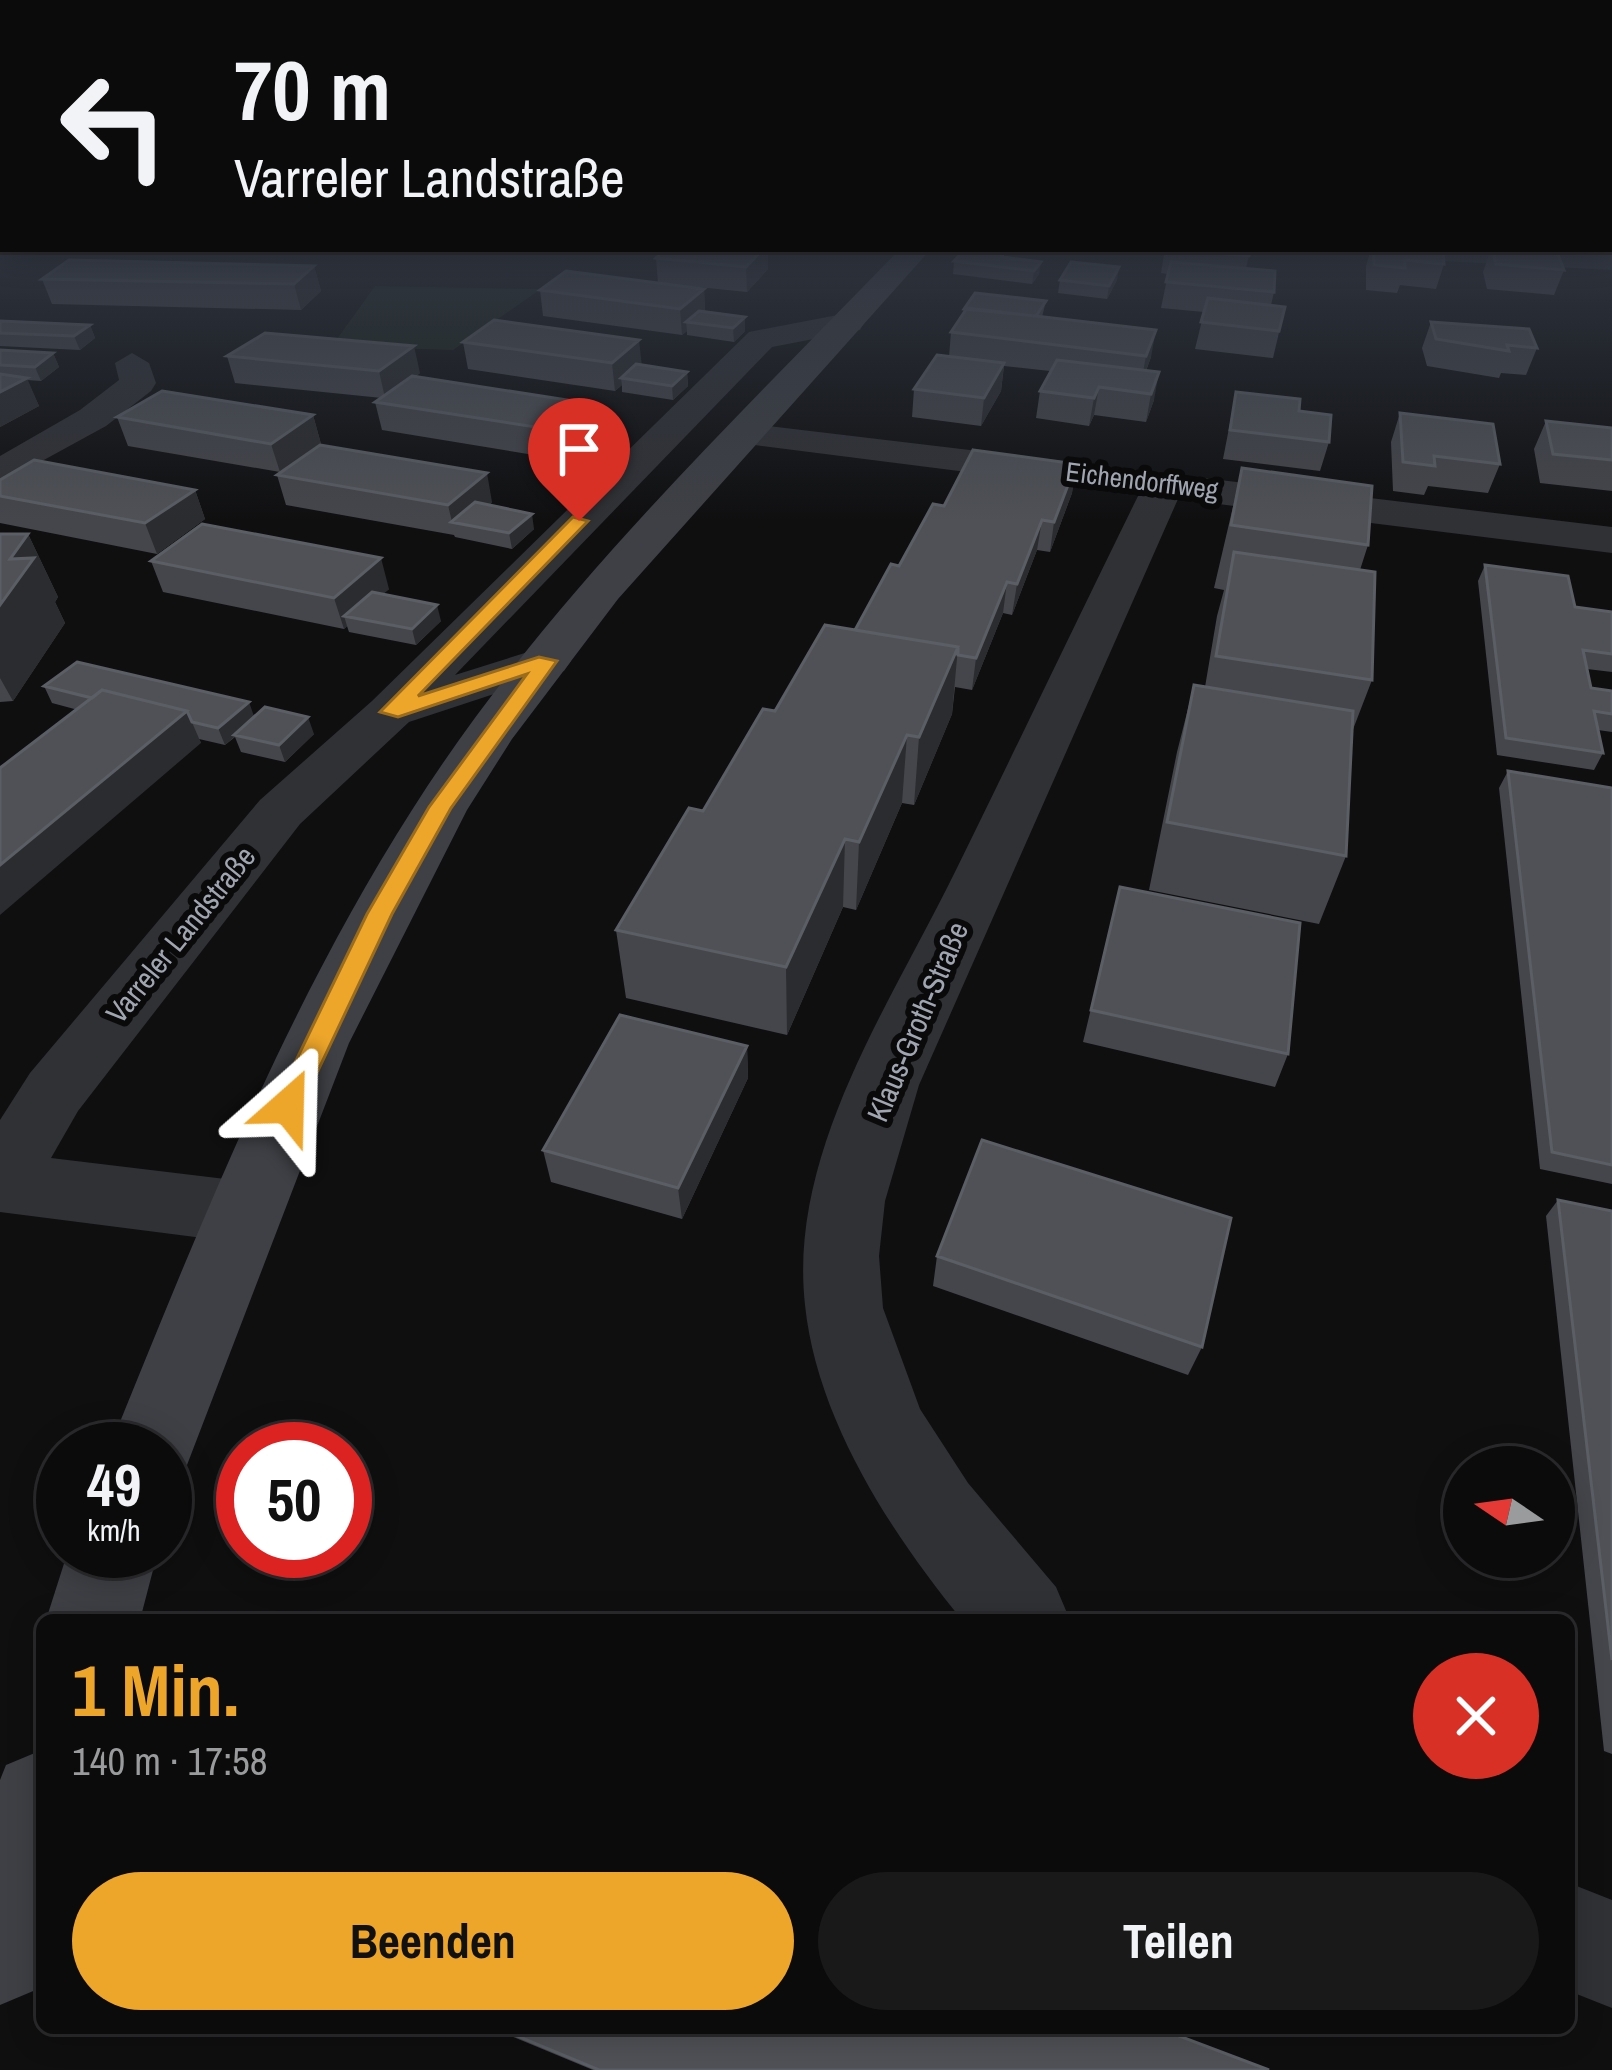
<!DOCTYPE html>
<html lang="de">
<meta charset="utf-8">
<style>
:root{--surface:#0b0b0c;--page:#19191a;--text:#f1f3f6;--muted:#9a9b9d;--line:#2b2b2d;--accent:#eea62a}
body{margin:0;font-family:"Archivo Narrow",sans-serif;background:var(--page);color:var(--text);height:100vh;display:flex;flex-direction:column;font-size:45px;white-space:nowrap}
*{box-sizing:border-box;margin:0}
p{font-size:39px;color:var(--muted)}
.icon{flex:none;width:66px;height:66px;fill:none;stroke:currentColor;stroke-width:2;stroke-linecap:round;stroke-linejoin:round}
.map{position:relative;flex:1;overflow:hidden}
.drawer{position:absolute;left:36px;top:1614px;width:1539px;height:420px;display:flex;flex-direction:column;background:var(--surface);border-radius:18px;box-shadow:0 6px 30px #0003,0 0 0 3px var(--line)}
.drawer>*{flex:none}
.banner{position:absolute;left:0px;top:0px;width:1614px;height:252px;box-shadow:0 6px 30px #0003,0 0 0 3px var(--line);background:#0b0b0c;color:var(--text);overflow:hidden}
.needle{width:78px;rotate:283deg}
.controls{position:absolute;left:1443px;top:1446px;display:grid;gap:24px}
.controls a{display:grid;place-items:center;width:132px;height:132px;border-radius:50%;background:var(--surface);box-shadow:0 6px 30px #0003,0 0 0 3px var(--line);font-size:60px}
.speed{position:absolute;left:36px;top:1422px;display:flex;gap:24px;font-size:60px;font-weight:700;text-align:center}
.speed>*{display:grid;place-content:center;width:156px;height:156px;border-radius:50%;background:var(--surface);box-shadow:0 6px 30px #0003,0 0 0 3px var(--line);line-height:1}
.speed small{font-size:30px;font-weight:400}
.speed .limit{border:18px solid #d22;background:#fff;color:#111}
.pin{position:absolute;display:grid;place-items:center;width:102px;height:102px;color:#fff;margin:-123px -51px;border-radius:50% 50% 50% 0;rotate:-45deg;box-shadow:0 0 12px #0007}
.pin .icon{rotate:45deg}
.me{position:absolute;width:132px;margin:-66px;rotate:25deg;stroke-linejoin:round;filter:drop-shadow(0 0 9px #0008)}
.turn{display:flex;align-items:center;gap:42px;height:252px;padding:0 36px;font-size:54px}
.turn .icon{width:156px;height:156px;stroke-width:2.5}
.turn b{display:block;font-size:84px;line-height:102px}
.round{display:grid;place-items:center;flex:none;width:126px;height:126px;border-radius:63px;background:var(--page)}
.head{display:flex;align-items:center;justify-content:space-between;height:204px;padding:0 36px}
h1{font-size:72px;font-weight:800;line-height:90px;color:var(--accent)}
.action{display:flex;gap:24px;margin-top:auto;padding:24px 36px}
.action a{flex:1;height:138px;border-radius:72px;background:var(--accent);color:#111;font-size:48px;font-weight:800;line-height:138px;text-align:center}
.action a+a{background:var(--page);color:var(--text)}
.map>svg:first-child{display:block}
.green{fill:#1b231c}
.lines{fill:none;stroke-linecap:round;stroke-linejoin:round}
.street{fill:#303135;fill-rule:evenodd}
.secondary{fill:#3e4045;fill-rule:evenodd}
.wall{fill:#45464b}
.shaded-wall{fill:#2b2c2f}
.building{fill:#4f5156;stroke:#5b5e64;stroke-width:3}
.route{fill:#eea62a;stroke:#9b6c1b;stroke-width:3}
.labels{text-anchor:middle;stroke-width:12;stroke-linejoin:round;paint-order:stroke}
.far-street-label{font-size:27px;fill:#a0a6b1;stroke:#0a0a0b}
.street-label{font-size:30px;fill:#a0a6b1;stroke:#0a0a0b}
</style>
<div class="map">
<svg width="1612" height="2070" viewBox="0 0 1612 2070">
<rect width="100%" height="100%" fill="#0f0f10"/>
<path class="green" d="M 375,286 L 541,289 L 453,350 L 332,346 Z"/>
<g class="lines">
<path class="street" d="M 1373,249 L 1612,252 L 1612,270 L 1388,258 Z
M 848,313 L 864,323 L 860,330 L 772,347 L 455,675 L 547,646 L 564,651 L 571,661 L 564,671 L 409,722 L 300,824 L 78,1111 L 51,1158 L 242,1181 L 268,1190 L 279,1212 L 268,1234 L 242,1243 L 0,1212 L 0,1120 L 30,1073 L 260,800 L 372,701 L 749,332 Z
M 132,353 L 149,363 L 156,383 L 151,391 L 106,426 L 0,484 L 0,456 L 80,410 L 119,380 L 115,363 Z
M 744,423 L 1612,527 L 1612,553 L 1178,499 L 919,1085 L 885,1201 L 879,1256 L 883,1308 L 920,1409 L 968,1483 L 1056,1587 L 1070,1620 L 962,1620 C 891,1533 817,1420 805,1305 C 788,1152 891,1003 955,872 C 1017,746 1077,620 1139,494 L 731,442 L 725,434 L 731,426 Z
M 1569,1883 L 1612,1900 L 1612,2008 L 1569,1991 Z"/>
<path class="secondary" d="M 900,249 L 931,249 L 618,599 L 512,739 L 467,810 L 349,1043 L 182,1478 L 165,1485 L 165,1449 L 109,1449 C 198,1230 285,1009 412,810 C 545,600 728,427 900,249 Z
M 68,1551 L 158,1551 L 140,1620 L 46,1620 Z
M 42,1750 L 42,1981 L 38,1989 L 0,2005 L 0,1780 L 6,1765 Z"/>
</g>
<path class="wall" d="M 301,249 L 373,249 L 370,252 Z
M 453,249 L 526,249 L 521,254 Z
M 1165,249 L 1250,249 L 1246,269 L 1274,292 L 1271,305 L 1285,307 L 1273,358 L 1195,349 L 1204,312 L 1161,308 L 1168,274 L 1161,273 Z
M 1371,249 L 1443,249 L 1444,264 L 1436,289 L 1400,285 L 1397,293 L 1366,290 L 1366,266 Z
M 1491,249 L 1516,249 L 1564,270 L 1554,295 L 1487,289 L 1483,272 Z
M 1011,256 L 1009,258 L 1039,274 L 1032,284 L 953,274 L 954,261 Z
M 656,258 L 768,269 L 747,292 L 658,283 Z
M 314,266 L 321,291 L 301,310 L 52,304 L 42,279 Z
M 1060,280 L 1117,280 L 1107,299 L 1058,293 Z
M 704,289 L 705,312 L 745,331 L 734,342 L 687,335 L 687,331 L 682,335 L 543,316 L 540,290 Z
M 1046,301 L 1042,317 L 1151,357 L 1146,371 L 1154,400 L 1146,422 L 1094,415 L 1089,426 L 1036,418 L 1040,391 L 1050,371 L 1004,366 L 1001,391 L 981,426 L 912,417 L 914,389 L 949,357 L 951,332 L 963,314 L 964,309 Z
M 0,321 L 90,325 L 95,338 L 80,350 L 0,346 Z
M 1431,322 L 1537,348 L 1526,375 L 1501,373 L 1499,378 L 1427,366 L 1422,348 Z
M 463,342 L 687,372 L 688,386 L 673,400 L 622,392 L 622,385 L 615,391 L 468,369 Z
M 0,350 L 53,353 L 59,367 L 41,381 L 27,380 L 39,406 L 0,427 Z
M 227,356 L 420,373 L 415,377 L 571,428 L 569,429 L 617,452 L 602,467 L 547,458 L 546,450 L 540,456 L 382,430 L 375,402 L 382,398 L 235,383 Z
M 1236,392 L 1299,411 L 1329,442 L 1320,471 L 1223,459 Z
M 1400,413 L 1500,464 L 1488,493 L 1428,486 L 1424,495 L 1393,491 L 1391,442 Z
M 313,415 L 321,444 L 280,472 L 128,446 L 117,417 Z
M 1546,421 L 1612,428 L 1612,491 L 1540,483 L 1534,449 Z
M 1076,464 L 1072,493 L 1050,552 L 1037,550 L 1012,615 L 1003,613 L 972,690 L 955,687 L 952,714 L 914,805 L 902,803 L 856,910 L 843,907 L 787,1035 L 626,998 L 616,930 L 775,711 L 855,630 L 944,506 Z
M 1242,468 L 1368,545 L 1360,570 L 1372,680 L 1352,732 L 1346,856 L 1319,924 L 1149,890 L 1177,752 L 1194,685 L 1205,687 L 1217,616 L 1224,590 L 1214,588 Z
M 277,475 L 492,502 L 489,505 L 534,529 L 512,549 L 455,537 L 454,535 L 286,505 Z
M 0,480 L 195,490 L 205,519 L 157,554 L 0,523 Z
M 0,534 L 28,534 L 58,597 L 55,602 L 65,623 L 13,701 L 0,702 Z
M 151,561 L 389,589 L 383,594 L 441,621 L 416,645 L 349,632 L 347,626 L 344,629 L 163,592 Z
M 1485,565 L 1575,607 L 1612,612 L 1612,672 L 1587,669 L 1591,688 L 1612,691 L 1612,732 L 1598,730 L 1603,753 L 1594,770 L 1497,755 L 1478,581 Z
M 44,686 L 255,716 L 314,734 L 285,762 L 241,752 L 235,737 L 225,745 L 199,739 L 201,743 L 52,703 Z
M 1508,771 L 1612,788 L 1612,1184 L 1540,1169 L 1499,788 Z
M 1120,887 L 1288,1054 L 1275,1087 L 1083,1042 Z
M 747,1046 L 748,1078 L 682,1219 L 551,1182 L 543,1150 Z
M 1558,1200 L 1612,1211 L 1612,1754 L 1604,1751 L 1546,1216 Z
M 937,1256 L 1202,1347 L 1188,1375 L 933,1286 Z
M 492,2028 L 1158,2028 L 1269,2070 L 593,2070 Z"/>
<path class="shaded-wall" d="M 763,249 L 768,249 L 768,269 L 747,292 L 746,267 Z
M 1041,262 L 1039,274 L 1032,284 L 1034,271 Z
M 314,266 L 321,291 L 301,310 L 294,284 Z
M 1119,267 L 1117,280 L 1107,299 L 1109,286 Z
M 704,289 L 705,314 L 686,322 L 687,331 L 682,335 L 680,309 Z
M 745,317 L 745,331 L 734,342 L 733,328 Z
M 90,325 L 95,338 L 80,350 L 74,336 Z
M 1156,330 L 1151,357 L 1141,383 L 1146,356 Z
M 639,340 L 642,367 L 621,378 L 622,385 L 615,391 L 612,363 Z
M 414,346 L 420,373 L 385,398 L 379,371 Z
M 53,353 L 59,367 L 41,381 L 35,367 Z
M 1004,363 L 1001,391 L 981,426 L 984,398 Z
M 687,372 L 688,386 L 673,400 L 672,386 Z
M 1159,372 L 1154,400 L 1146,422 L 1151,394 Z
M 27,378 L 39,406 L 0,427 L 0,392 Z
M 1099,387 L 1094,415 L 1089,426 L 1094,398 Z
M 567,400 L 571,428 L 553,444 L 545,443 L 546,450 L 540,456 L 535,427 Z
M 313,415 L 321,444 L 280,472 L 271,444 Z
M 615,437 L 617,452 L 602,467 L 600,452 Z
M 1076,464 L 1072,493 L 1050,552 L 1054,522 Z
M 487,473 L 492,502 L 467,525 L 452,522 L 448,505 Z
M 195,490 L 205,519 L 157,554 L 145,523 Z
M 532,514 L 534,529 L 512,549 L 509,533 Z
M 1042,520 L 1037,550 L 1012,615 L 1017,584 Z
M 28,534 L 58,597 L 55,602 L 65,623 L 13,701 L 0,678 L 0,605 L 10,559 Z
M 381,558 L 389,589 L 356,618 L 344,616 L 347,626 L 344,629 L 334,598 Z
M 1007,582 L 1003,613 L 972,690 L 976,658 Z
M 437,605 L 441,621 L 416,645 L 412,629 Z
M 958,647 L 952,714 L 914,805 L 919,737 Z
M 249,702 L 255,719 L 225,745 L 218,728 Z
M 187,711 L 201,743 L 0,915 L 0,865 Z
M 308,717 L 314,734 L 285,762 L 279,745 Z
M 907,735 L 902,803 L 856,910 L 859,842 Z
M 845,839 L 843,907 L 787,1035 L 786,967 Z
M 747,1046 L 748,1078 L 682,1219 L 678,1188 Z"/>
<path class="building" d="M 666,249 L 763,249 L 746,267 L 656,258 Z
M 965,249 L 1007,249 L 1001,257 L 1041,262 L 1034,271 L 954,261 Z
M 1171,249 L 1250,249 L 1249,256 Z
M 1373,249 L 1443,249 L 1444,264 L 1405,260 L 1405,268 L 1374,265 Z
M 1492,249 L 1557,252 L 1564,270 L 1496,264 Z
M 69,260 L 314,266 L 294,284 L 42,279 Z
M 1071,262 L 1119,267 L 1109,286 L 1060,280 Z
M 1171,262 L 1275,271 L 1274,292 L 1166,282 Z
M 566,271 L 704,289 L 680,309 L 540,290 Z
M 975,293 L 1046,301 L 1036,316 L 964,309 Z
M 1208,298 L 1285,307 L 1279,331 L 1201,322 Z
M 967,308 L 1156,330 L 1146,356 L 951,332 Z
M 699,311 L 745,317 L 733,328 L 686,322 Z
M 494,320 L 639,340 L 612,363 L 463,342 Z
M 0,321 L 90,325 L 74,336 L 0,333 Z
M 1431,322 L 1529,329 L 1537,348 L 1507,345 L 1509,351 L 1436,339 Z
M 265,333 L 414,346 L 379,371 L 227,356 Z
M 0,350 L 53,353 L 35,367 L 0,365 Z
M 937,355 L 1004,363 L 984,398 L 914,389 Z
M 1057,360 L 1159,372 L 1151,394 L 1099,387 L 1094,398 L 1040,391 Z
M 636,364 L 687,372 L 672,386 L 621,378 Z
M 0,374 L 27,378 L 0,392 Z
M 412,376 L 567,400 L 535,427 L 375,402 Z
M 162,391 L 313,415 L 271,444 L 117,417 Z
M 1236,392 L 1300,399 L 1299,411 L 1331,415 L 1329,442 L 1230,430 Z
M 1400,413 L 1493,424 L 1500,464 L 1434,456 L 1435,466 L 1403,462 Z
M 1546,421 L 1612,428 L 1612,460 L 1553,454 Z
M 561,428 L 615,437 L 600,452 L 545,443 Z
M 320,445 L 487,473 L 448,505 L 277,475 Z
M 973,450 L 1076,464 L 1054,522 L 1042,520 L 1017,584 L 1007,582 L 976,658 L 958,655 L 958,647 L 855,630 L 891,564 L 899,566 L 933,504 L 944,506 Z
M 34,460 L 195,490 L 145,523 L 0,496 L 0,480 Z
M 1242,468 L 1372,486 L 1368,545 L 1231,525 Z
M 475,502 L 532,514 L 509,533 L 451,522 Z
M 202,524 L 381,558 L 334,598 L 151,561 Z
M 0,534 L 28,534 L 10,559 L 34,558 L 0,605 Z
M 1234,552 L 1375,572 L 1372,680 L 1216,656 Z
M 1485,565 L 1568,576 L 1575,607 L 1612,612 L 1612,654 L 1583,650 L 1591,688 L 1612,691 L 1612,714 L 1594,711 L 1603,753 L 1506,738 Z
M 372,592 L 437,605 L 412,629 L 344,616 Z
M 825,625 L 958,647 L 919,737 L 907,735 L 859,842 L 845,839 L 786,967 L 616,930 L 689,808 L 703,811 L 763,709 L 775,711 Z
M 77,662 L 249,702 L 218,728 L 192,722 L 187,711 L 102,690 L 92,698 L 44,686 Z
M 1194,685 L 1353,711 L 1346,856 L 1167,822 Z
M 102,690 L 187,711 L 0,865 L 0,768 Z
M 265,707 L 308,717 L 279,745 L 234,735 Z
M 1508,771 L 1612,788 L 1612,1165 L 1552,1152 Z
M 1120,887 L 1300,923 L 1288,1054 L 1091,1010 Z
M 620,1015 L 747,1046 L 678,1188 L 543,1150 Z
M 982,1140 L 1231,1218 L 1202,1347 L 937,1256 Z
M 1558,1200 L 1612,1211 L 1612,1660 Z
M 498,2028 L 1158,2028 L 1269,2070 L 599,2070 Z"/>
<linearGradient id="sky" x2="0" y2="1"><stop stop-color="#080809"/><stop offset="0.44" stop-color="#313742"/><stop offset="1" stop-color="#313742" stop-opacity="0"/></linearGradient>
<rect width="1612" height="522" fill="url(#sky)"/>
<path class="route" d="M 573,517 L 588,521 L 418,696 L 539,657 L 557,661 L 451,808 L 392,914 L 298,1113 L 278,1113 L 274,1106 L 367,914 L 429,807 L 527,674 L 398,717 L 380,712 Z"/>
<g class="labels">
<g class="far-street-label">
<text transform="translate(1142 481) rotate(7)" y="9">Eichendorffweg</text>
</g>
<g class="street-label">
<text transform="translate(181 935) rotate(-51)" y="10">Varreler Landstraße</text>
<text transform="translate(918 1022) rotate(-67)" y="10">Klaus-Groth-Straße</text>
</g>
</g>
</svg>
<div class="controls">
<a><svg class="needle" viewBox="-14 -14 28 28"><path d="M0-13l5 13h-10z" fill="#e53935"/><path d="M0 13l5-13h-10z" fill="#9a9b9d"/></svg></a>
</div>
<div class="speed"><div>49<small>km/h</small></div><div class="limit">50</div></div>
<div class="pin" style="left:579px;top:521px;background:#d93025"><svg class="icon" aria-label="arrive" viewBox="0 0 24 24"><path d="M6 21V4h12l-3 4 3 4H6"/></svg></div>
<svg class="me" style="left:288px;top:1106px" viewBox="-20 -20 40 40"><path d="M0-17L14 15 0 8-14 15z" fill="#eea62a" stroke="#fff" stroke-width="4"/></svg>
<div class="banner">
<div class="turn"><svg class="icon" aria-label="left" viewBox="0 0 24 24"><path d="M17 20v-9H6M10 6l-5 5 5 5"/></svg><div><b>70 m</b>Varreler Landstraße</div></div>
</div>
<section class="drawer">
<div class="head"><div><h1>1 Min.</h1><p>140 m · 17:58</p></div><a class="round" style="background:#d93025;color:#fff"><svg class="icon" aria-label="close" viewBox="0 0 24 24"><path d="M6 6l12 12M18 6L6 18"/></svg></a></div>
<div class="action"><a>Beenden</a><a>Teilen</a></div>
</section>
</div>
